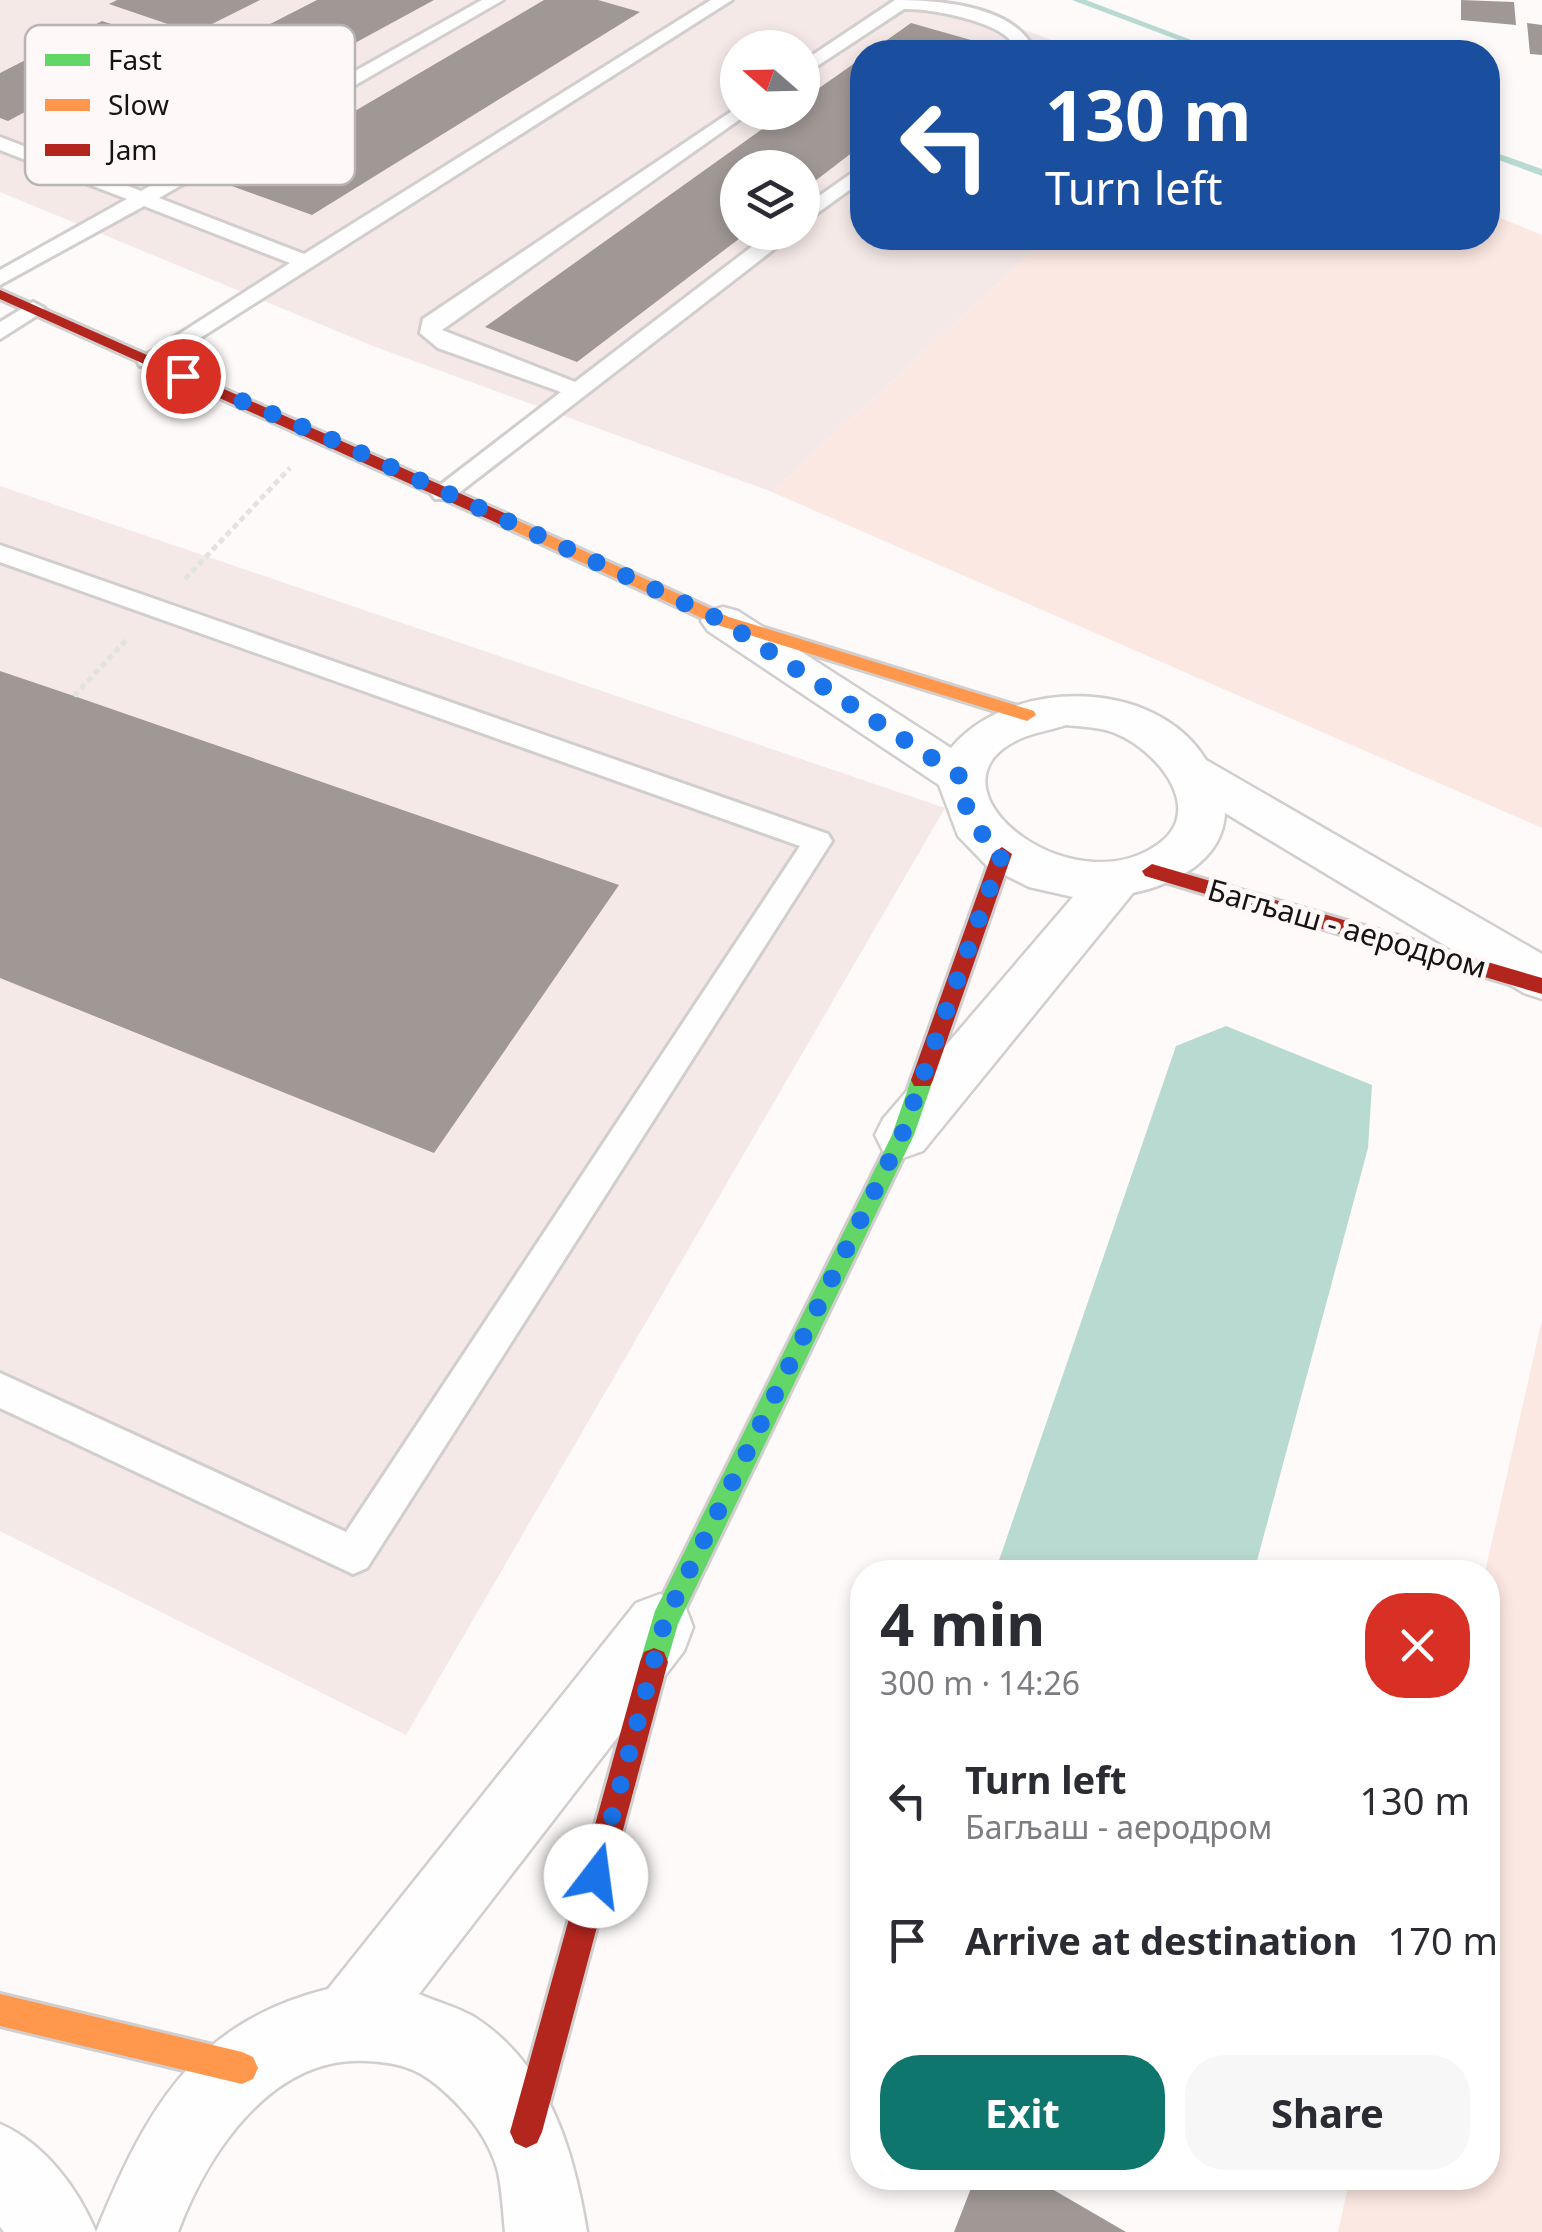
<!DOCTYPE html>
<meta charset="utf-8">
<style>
:root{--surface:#fff;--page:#f7f7f7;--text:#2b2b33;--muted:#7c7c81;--accent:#0f766e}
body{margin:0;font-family:"Noto Sans",sans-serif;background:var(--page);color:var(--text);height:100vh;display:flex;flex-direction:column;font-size:38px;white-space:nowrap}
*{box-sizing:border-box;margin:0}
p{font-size:32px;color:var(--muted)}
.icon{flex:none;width:55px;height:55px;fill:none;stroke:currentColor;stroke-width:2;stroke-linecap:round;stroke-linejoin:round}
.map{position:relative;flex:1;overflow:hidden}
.side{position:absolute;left:850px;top:1560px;width:650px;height:630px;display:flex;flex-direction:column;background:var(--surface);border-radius:40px;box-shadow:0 5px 15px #0003}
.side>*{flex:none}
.banner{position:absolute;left:850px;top:40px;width:650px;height:210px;border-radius:40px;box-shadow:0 5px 15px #0003;background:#1a4fa0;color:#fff;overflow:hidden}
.needle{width:65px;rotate:290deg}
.buttons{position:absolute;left:720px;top:30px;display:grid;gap:20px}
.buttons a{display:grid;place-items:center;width:100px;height:100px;border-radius:50%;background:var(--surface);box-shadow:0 5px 15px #0003;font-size:50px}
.pin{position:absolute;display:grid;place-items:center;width:85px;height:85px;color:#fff;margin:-42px;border:5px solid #fff;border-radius:50%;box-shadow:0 2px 10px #0007}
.me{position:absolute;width:110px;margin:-55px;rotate:15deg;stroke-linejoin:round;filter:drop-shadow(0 0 8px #0008)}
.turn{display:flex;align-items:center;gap:35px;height:210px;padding:0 30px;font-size:45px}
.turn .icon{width:130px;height:130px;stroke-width:2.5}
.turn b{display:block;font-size:70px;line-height:85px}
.round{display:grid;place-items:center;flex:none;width:105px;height:105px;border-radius:40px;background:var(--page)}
.head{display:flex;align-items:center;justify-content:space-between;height:170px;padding:0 30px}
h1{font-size:60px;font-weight:700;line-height:75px}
.action{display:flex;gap:20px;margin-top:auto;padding:20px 30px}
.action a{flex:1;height:115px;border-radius:40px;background:var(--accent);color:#fff;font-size:40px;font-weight:700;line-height:115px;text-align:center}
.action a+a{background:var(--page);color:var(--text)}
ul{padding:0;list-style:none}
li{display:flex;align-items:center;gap:30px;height:140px;padding:0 30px}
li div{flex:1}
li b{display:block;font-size:38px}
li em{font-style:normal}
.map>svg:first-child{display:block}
.built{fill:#f4e9e6;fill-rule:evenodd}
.green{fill:#fce8e2}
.water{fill:#b8dad0}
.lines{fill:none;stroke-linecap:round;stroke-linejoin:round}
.stream{fill:#b8dad0;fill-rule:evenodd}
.building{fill:#a09895}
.lane-casing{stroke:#d1cecd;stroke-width:6}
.street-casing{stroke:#d1cecd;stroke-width:5}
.fast-casing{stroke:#d1cecd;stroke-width:6}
.slow-casing{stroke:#d1cecd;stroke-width:6}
.jam-casing{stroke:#d1cecd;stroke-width:6}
.path{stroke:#e3e2e2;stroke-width:5;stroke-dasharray:6 4;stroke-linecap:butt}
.lane{fill:#fffefe;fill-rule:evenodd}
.street{fill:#fffefe;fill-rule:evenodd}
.fast{fill:#63d668;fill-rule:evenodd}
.slow{fill:#ff974d;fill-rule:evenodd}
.jam{fill:#b3261e;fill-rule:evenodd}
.route{stroke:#1a73e8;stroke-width:18;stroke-dasharray:0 32.4}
.labels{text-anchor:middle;stroke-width:10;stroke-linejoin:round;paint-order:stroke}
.street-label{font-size:30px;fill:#161312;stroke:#fef9f8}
.key{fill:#fef9f8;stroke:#b8b4b3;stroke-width:2.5}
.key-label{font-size:28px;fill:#161312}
</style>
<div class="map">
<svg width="1542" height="2232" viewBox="0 0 1542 2232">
<rect width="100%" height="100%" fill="#fdfaf9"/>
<path class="built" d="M 0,0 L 946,0 L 1083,52 L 862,52 L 862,238 L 1048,238 L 772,492 L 373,346 L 0,192 ZM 738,48 L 802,48 L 802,112 L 738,112 ZM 738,168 L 802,168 L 802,232 L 738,232 Z
M 0,486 L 945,808 L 406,1735 L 0,1531 Z"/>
<path class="green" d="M 1488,213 L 1542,235 L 1542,828 L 772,492 L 1048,238 L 1488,238 Z
M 1542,1320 L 1542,2232 L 1338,2232 L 1350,2178 L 1488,2178 L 1485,1572 Z"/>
<path class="water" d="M 1226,1026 L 1372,1085 L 1368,1148 L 1254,1572 L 995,1572 L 1176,1046 Z"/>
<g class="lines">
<path class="stream" d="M 1072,0 L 1086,0 L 1223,52 L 1210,52 Z
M 1488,150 L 1542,169 L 1542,176 L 1488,156 Z"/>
</g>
<path class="building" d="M 117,0 L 260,0 L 194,33 L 109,4 Z
M 317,0 L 434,0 L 309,68 L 235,42 Z
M 544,0 L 598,0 L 640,12 L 312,215 L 229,185 Z
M 1461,0 L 1514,2 L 1516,25 L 1461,20 Z
M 102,21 L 161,40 L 8,121 L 0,118 L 0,73 Z
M 911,23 L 992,46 L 984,52 L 870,52 Z
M 1527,23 L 1542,25 L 1542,55 L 1530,54 Z
M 862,58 L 862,145 L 802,191 L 802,168 L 738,168 L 738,232 L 748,232 L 577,362 L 485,327 L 786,112 L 802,112 L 802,100 Z
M 0,671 L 74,696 L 619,885 L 434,1153 L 0,978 Z
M 975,2178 L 1033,2178 L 1126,2232 L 954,2232 Z"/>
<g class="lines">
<g class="lane-casing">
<path id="lane" d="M 482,0 L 503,0 L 159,198 L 304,254 L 711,0 L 732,0 L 156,366 L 140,366 L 137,361 L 290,263 L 144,206 L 0,285 L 0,270 L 127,199 L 0,150 L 0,137 L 141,191 Z
M 895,0 C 936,0 1004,5 1029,41 L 1026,52 L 1008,52 L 1011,41 C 996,21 929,8 904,9 L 802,76 L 802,62 Z
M 738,107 L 738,112 L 750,112 L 442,330 L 575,382 L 771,232 L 794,232 L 791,236 L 451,499 L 435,499 L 431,494 L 435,489 L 561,392 L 438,348 L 420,333 L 423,319 Z
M 862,166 L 862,181 L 802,224 L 802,208 Z
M 33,302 L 44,308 L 41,313 L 0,339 L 0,322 Z
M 0,545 L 828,834 L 832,841 L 367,1568 L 353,1574 L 0,1408 L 0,1373 L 346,1532 L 800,846 L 0,562 Z"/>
</g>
<g class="street-casing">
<path id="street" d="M 723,607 L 738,611 L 951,748 C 1010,677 1156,677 1206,760 L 1542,954 L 1542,999 L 1524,993 L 1225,813 C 1223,861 1174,884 1133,893 L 923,1151 L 903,1158 L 883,1151 L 875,1135 L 883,1119 L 1073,897 L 1029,887 L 987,866 L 958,836 L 939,785 L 708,631 L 701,621 L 708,611 ZM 1066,725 C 1084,727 1103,727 1119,735 C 1158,752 1207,811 1157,845 C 1068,907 915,784 1022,738 C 1036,732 1052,730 1066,725 Z
M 660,1594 L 684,1603 L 693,1627 L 684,1651 L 419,1994 C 437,2002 460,2008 476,2018 C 549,2066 574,2151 587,2232 L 505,2232 C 503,2212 502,2191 498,2172 C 489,2137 464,2108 438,2086 C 415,2067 397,2063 368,2061 C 272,2054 207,2154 178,2232 L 4,2232 L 0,2227 L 0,2124 C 44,2143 78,2188 96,2232 C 145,2112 192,2023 328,1989 L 636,1603 Z"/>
</g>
<g class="fast-casing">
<path id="fast" d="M 922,1071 L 930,1074 L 933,1080 L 914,1135 L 678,1624 L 664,1672 L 654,1676 L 644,1672 L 640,1662 L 655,1611 L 892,1135 L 911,1080 L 914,1074 Z"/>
</g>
<g class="slow-casing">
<path id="slow" d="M 505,515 L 729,617 L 1034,711 L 1036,715 L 1027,721 L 717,625 L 499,524 L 497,520 Z
M 0,1994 L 242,2052 L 253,2057 L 258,2068 L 253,2079 L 242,2084 L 0,2026 Z"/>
</g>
<g class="jam-casing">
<path id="jam" d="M 0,290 L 511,516 L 513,520 L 505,525 L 499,524 L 0,299 Z
M 1002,847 L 1012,854 L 933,1080 L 930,1086 L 914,1086 L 911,1080 L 992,854 Z
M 1152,864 L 1542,978 L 1542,994 L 1145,876 L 1142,871 Z
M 654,1648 L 664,1652 L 668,1662 L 542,2132 L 537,2143 L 526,2148 L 515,2143 L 510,2132 L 640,1662 L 644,1652 Z"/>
</g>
<path class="path" d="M 185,579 L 290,468
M 74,696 L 128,638"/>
<use href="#lane" class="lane"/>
<use href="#street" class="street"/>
<use href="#fast" class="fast"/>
<use href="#slow" class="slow"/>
<use href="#jam" class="jam"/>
</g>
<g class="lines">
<path class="route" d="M 183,376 L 322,435 L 723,621 L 961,777 C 963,813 976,830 1002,854 L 902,1135 L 665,1620 L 596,1876"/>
</g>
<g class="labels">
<g class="street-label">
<text transform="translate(1347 929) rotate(16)" y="10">Багљаш - аеродром</text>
</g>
</g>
<rect x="25" y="25" width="330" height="160" rx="15" class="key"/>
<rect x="45" y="54" width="45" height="12" fill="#63d668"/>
<rect x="45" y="99" width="45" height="12" fill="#ff974d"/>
<rect x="45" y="144" width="45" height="12" fill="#b3261e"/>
<g class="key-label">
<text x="108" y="70">Fast</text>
<text x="108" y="115">Slow</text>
<text x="108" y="160">Jam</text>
</g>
</svg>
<div class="buttons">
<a><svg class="needle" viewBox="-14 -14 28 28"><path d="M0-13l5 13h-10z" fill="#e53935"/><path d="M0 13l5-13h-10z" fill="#7c7c81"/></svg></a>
<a><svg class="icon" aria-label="layers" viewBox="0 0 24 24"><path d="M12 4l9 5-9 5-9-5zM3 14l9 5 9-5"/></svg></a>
</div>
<div class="pin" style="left:183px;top:376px;background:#d93025"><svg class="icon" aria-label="arrive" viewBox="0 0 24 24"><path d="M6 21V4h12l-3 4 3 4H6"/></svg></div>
<svg class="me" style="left:596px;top:1876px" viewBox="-20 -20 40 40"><circle r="19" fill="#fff"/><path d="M0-13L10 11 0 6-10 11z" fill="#1a73e8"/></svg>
<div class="banner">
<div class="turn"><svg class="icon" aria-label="left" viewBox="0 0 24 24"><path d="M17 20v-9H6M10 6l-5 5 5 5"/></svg><div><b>130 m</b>Turn left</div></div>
</div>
<section class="side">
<div class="head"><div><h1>4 min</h1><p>300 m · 14:26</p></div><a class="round" style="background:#d93025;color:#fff"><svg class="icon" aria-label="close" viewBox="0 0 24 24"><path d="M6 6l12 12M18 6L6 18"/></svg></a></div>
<ul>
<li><svg class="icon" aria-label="left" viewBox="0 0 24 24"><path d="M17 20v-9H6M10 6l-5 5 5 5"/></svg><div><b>Turn left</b><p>Багљаш - аеродром</p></div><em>130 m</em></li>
<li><svg class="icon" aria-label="arrive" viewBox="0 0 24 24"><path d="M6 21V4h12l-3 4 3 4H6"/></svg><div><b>Arrive at destination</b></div><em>170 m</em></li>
</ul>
<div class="action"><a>Exit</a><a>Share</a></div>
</section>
</div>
